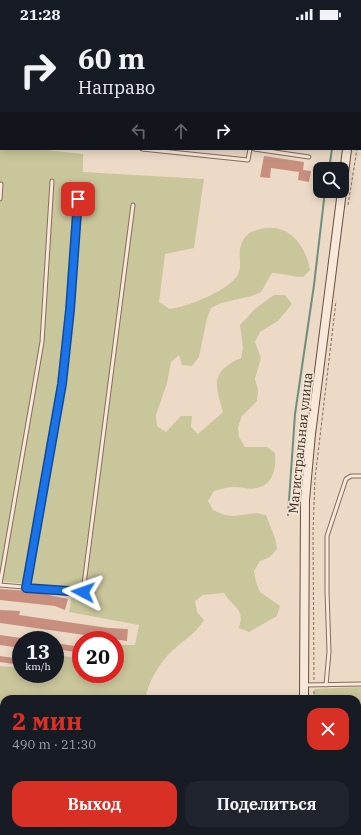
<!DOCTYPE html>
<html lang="ru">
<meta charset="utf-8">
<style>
:root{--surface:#171b24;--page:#20242c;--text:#f1f3f6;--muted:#9ea1a6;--accent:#d93025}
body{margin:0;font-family:"IBM Plex Serif",serif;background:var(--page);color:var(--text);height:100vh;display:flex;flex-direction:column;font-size:15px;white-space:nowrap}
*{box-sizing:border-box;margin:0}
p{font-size:13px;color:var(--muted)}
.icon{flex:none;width:22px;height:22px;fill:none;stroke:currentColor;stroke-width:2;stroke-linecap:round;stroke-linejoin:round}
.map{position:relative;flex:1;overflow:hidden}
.drawer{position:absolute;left:0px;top:667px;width:361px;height:140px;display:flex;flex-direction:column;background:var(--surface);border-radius:12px 12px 0 0;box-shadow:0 2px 10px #0003}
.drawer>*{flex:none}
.guide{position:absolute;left:0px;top:0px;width:361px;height:122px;box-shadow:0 2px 10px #0003;background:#171b24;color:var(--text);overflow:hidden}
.fabs{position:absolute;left:313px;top:134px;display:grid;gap:8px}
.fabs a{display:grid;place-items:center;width:36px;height:36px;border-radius:8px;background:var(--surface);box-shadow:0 2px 10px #0003;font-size:20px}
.speed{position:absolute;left:12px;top:603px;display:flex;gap:8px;font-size:20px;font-weight:700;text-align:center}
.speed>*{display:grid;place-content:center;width:52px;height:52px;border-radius:50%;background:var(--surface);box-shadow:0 2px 10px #0003;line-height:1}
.speed small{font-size:10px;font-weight:400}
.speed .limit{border:6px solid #d22;background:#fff;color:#111}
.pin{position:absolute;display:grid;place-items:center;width:34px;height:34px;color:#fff;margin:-17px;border-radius:8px;box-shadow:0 2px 6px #0006}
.me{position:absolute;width:44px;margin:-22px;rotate:274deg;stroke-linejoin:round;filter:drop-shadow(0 0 3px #0008)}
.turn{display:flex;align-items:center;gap:14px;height:84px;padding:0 12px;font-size:18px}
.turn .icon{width:52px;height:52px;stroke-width:2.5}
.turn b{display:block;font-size:28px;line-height:34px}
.lanes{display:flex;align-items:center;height:38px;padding:0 12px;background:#0003;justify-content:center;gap:20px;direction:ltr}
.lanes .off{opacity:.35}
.round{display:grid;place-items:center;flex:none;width:42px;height:42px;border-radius:12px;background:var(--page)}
.head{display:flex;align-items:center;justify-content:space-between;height:68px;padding:0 12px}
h1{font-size:24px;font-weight:700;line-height:30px;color:var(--accent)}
.cta{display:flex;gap:8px;margin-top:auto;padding:8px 12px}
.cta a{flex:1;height:46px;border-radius:12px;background:var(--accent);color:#fff;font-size:16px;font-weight:700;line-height:46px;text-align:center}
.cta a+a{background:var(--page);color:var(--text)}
.status{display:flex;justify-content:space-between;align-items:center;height:28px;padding:0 20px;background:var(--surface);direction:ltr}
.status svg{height:11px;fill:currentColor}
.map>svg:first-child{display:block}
.green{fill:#c9c69b}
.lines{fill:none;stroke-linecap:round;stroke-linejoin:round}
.stream{stroke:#6f8e80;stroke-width:2}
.building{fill:#c88f7f}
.lane-casing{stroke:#866b5d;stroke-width:5}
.secondary-casing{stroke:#684d40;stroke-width:10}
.path{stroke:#866b5d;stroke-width:1;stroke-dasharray:3 2;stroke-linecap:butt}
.lane{stroke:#f7e8d9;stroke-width:3}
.secondary{stroke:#f7e8d9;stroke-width:8}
.route-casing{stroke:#114b97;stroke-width:10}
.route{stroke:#1a73e8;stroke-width:7}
.labels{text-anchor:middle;stroke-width:3.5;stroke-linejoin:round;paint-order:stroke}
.street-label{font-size:13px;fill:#372720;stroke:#f4e5d6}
</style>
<div class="status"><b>21:28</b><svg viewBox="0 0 49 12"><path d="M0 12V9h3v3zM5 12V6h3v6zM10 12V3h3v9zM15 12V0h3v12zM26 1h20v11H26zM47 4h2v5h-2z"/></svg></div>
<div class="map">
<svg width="361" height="807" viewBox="0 0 361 807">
<rect width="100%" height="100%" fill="#ecdac6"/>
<path class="green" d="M 0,117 L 1,121 L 36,121 L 83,126 L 83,144 L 204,151 L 194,220 L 165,226 L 159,274 L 170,281 C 187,279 227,263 237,248 C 245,235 233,222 247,207 C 250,204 256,202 261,201 C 288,194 306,217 310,242 L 303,249 C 292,249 283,245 272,245 L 261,264 L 252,268 L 221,275 L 211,280 L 207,290 L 199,329 L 192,338 L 182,337 L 179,327 L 171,334 L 167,355 L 156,387 L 157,398 L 166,404 L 181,388 L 192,388 L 191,399 L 198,406 L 223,384 C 215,356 210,344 241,330 L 243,320 L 240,297 L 255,281 L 274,267 L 285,267 L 292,276 L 278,293 L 260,304 L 255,314 L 261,330 L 255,351 L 258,362 L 257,373 L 242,388 L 238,399 L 239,409 L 245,419 L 267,419 L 275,425 C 276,440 274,456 257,460 C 250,462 242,459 235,459 C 228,459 221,461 214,463 L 208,473 L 213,482 L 224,487 L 234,488 L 256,485 L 266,487 L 275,510 L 277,521 L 270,529 L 260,533 L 254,543 L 256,554 L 260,564 L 280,578 L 277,588 L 249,604 L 239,600 C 245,579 234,581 224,565 L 203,567 L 195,573 L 197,584 L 204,592 C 194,607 185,611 173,622 C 160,634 148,654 145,671 L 4,671 L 4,723 L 0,722 L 0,638 L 21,640 L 21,646 L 55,646 L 55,633 L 61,633 L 63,628 L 81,631 L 81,646 L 115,646 L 115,617 L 135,617 L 139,597 L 69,584 L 72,566 L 71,561 L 0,553 Z
M 361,659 L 361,807 L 294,807 L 295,803 L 357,803 L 357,671 L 313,671 L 314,661 Z"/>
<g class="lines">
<path class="stream" d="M 347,1 L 347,0
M 329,141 L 332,121
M 288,487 L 295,386 L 314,257 L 325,163"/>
</g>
<path class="building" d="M 264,128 L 304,134 L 303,142 L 311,143 L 309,154 L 298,152 L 299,144 L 271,140 L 270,150 L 260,149 Z
M 0,561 L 31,563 L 68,571 L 65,582 L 55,578 L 0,572 Z
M 0,582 L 20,583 L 19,587 L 108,600 L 128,601 L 127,613 L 0,595 Z
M 0,607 L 21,610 L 21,620 L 0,617 Z
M 55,615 L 81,619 L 81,625 L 63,622 L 62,627 L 55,626 Z
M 0,628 L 21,631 L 21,637 L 0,634 Z"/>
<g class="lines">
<g class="lane-casing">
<path id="lane" d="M 222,0 L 231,1
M 118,1 L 118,0
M 0,84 L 1,85
M 142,121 L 248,132 L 250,121
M 254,121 L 309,129
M 0,171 L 1,156
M 0,556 L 42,314 L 52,153
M 0,557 L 83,564 L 133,177
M 26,560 L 62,355 L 70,282 L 78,171
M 306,657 L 361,656
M 326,657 L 329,624 L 327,563 L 327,508 L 346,451 L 351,448 L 361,448
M 0,779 L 4,779
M 0,793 L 4,794
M 15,803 L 15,807
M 46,803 L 70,807
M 29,807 L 33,803"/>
</g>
<g class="secondary-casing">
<path id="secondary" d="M 360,19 L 361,11
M 342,162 L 347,121
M 304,671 L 305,472 L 311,406 L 342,163
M 286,807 L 287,803"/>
</g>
<path class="path" d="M 360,95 L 361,87
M 348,177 L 357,121
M 314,652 L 313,504 L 315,451 L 336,273
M 314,671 L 314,662
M 295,807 L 296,803"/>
<use href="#lane" class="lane"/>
<use href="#secondary" class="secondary"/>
</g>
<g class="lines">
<g class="route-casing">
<path id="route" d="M 78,171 L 70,282 L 62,356 L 26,560 L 83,564"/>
</g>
<use href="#route" class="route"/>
</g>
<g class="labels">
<g class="street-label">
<text transform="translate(300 415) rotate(-84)" y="5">Магистральная улица</text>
</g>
</g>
</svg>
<div class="fabs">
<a><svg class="icon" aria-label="search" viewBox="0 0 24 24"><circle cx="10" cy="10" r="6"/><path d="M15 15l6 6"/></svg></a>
</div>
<div class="speed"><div>13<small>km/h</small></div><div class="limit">20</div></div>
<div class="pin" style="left:78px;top:171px;background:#d93025"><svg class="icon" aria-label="arrive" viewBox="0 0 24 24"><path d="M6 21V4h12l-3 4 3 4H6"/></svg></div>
<svg class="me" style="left:83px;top:564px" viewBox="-20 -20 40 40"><path d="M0-17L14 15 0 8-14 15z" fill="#1a73e8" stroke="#fff" stroke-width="4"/></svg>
<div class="guide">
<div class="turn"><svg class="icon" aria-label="right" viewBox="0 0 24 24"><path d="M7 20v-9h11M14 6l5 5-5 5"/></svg><div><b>60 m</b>Направо</div></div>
<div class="lanes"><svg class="icon off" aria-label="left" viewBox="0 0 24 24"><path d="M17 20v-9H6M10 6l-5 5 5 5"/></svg><svg class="icon off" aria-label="ahead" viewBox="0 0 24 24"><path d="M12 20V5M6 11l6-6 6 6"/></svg><svg class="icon" aria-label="right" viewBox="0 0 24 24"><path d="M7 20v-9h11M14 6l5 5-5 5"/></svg></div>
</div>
<section class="drawer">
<div class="head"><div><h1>2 мин</h1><p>490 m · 21:30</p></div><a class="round" style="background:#d93025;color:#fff"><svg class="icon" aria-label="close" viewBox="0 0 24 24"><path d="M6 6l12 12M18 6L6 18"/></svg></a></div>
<div class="cta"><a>Выход</a><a>Поделиться</a></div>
</section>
</div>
